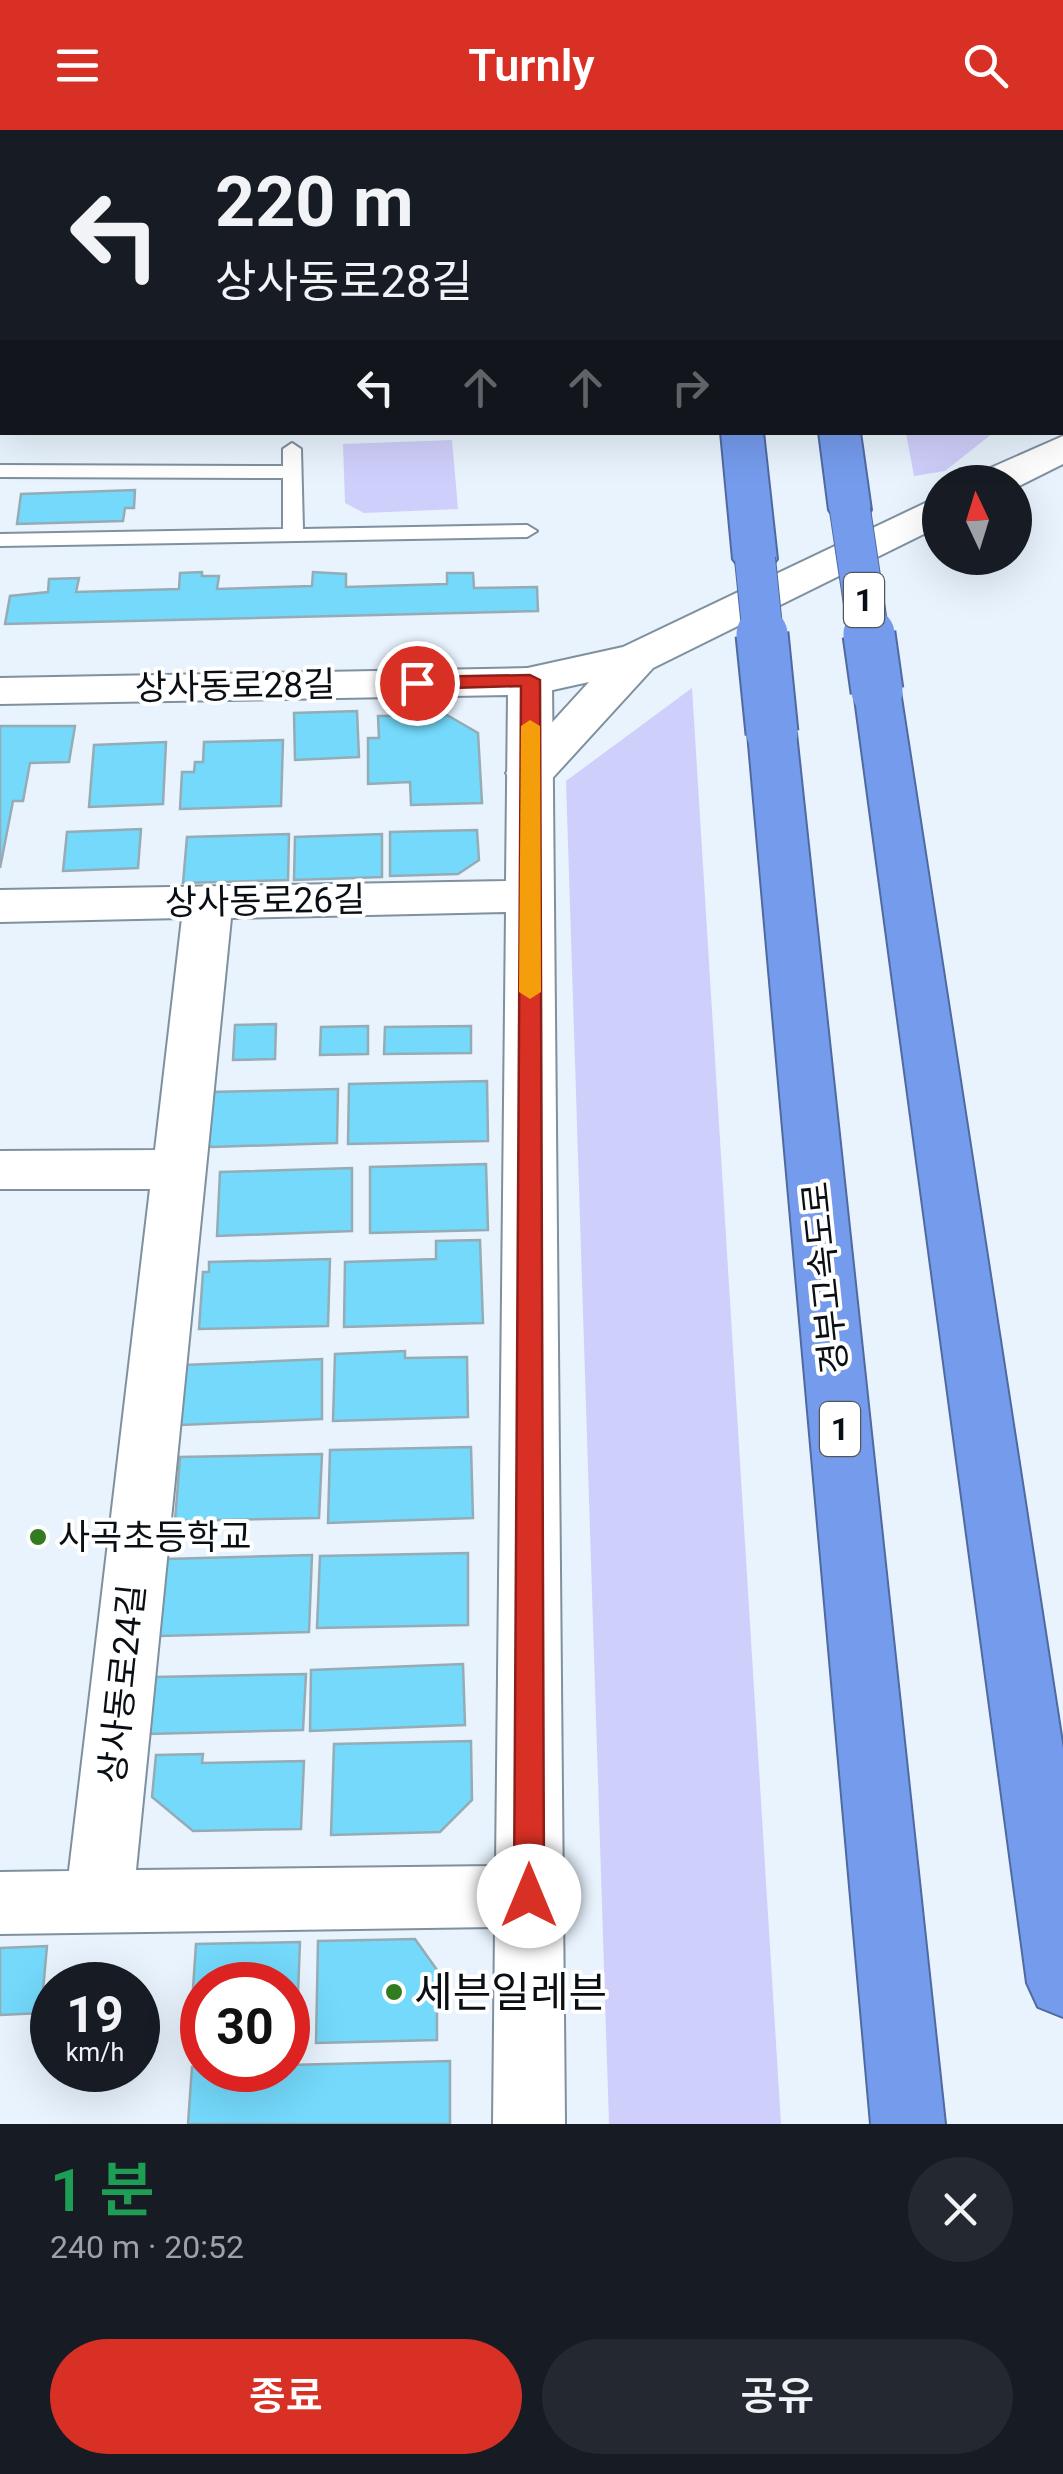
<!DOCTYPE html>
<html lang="ko">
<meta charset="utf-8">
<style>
:root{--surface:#171b24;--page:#242831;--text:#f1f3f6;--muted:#9ea1a6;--accent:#d93025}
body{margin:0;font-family:Roboto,"Noto Sans KR",sans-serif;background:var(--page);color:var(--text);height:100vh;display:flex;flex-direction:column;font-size:38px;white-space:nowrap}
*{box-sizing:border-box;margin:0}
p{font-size:32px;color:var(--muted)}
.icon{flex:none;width:55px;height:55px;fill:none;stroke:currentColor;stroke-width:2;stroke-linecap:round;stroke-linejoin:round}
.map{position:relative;height:1994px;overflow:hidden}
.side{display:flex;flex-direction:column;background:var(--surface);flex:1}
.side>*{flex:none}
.top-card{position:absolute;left:0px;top:0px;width:1065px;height:305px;box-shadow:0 10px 40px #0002;background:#171b24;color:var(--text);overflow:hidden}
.needle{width:65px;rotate:356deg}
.controls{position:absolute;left:922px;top:335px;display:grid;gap:20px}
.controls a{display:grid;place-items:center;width:110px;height:110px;border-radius:50%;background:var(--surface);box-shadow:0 10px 40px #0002;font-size:50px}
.speed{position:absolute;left:30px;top:1832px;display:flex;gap:20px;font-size:50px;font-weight:700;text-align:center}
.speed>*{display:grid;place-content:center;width:130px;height:130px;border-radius:50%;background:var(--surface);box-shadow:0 10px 40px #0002;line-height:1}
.speed small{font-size:25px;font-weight:400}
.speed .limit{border:15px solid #d22;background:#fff;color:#111}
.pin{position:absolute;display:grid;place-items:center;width:85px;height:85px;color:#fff;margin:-42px;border:5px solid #fff;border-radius:50%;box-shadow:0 2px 10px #0007}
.me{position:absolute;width:110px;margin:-55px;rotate:0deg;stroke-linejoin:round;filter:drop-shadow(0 0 8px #0008)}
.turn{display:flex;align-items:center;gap:35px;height:210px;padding:0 50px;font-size:45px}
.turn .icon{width:130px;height:130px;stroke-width:2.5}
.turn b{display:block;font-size:70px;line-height:85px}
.lanes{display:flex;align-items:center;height:95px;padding:0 50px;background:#0003;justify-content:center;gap:50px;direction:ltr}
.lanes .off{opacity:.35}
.round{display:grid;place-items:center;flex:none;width:105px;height:105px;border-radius:52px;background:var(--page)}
.overview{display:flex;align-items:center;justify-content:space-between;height:170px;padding:0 50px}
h1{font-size:60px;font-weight:600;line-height:75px;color:#1e9e55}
.button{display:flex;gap:20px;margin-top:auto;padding:20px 50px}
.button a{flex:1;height:115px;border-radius:60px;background:var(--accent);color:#fff;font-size:40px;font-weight:600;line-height:115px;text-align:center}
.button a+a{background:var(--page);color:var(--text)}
header{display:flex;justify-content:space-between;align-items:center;height:130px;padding:0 50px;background:var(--accent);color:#fff;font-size:45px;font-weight:600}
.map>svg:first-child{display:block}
.green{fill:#cfcffb}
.building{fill:#74d9fb;stroke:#95acb5;stroke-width:2.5}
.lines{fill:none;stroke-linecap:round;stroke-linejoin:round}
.lane-casing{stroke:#7f909e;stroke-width:4}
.street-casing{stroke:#7f909e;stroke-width:4}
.secondary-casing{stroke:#7f909e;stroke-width:4}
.highway-casing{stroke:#4f6aa0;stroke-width:4}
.lane{fill:#fff;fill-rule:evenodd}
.street{fill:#fff;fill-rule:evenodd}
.secondary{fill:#fff;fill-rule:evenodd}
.highway{fill:#759bec;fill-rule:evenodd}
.highway-bridge-far1-casing{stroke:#4f6aa0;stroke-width:42;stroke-linecap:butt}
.highway-bridge-casing{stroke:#4f6aa0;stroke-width:55;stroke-linecap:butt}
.highway-bridge-far1{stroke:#759bec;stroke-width:40}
.highway-bridge{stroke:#759bec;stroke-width:51}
.route{fill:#d93025;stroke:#8d1f18;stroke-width:2.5}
.slow{fill:#f59e0b}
.poi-dot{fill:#327b20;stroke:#fff;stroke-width:4}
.labels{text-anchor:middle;stroke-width:8;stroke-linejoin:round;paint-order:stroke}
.shield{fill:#fff;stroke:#53575a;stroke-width:2.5}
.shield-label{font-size:32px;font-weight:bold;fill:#090f14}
.street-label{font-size:35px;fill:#090f14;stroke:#fff}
.poi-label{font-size:35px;fill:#090f14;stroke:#fff;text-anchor:start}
.near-poi-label{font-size:42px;fill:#090f14;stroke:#fff;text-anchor:start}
</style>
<header><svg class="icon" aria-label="menu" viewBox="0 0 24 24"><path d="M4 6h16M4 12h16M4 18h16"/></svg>Turnly<svg class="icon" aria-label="search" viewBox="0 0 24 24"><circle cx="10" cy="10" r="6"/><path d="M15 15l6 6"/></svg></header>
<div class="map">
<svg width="1063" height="1994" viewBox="0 0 1063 1994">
<rect width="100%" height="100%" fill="#e8f3fd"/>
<path class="green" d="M 906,303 L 906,302 L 993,303 L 945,341 L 914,346 Z
M 452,310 L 458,379 L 364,383 L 345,373 L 343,314 Z
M 692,558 L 781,1994 L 609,1994 L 566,651 Z"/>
<path class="building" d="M 135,360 L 134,378 L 125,378 L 123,391 L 17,394 L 21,364 Z
M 202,442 L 202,446 L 219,446 L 217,459 L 312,456 L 313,442 L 346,444 L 346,457 L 447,454 L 447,443 L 473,443 L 474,458 L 537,457 L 538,481 L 5,494 L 10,466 L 48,462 L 49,449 L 79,448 L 76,462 L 179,459 L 180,443 Z
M 357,581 L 359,627 L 295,630 L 294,583 Z
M 447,585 L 478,603 L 482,673 L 411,675 L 410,652 L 368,654 L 368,608 L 379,608 L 378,586 Z
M 0,596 L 75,596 L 69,632 L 30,633 L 23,671 L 13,671 L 0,738 Z
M 283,610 L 281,676 L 180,679 L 182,642 L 194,642 L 195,632 L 203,632 L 204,612 Z
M 166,612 L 163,674 L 89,677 L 94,615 Z
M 141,699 L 138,738 L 63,741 L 67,702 Z
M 477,700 L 479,730 L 458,744 L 390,746 L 390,702 Z
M 289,704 L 288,750 L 183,753 L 187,707 Z
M 382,704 L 382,747 L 294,750 L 295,707 Z
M 276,894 L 275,929 L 233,930 L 235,895 Z
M 368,896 L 368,924 L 320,925 L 321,897 Z
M 471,896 L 471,923 L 384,924 L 385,897 Z
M 487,951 L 488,1011 L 348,1014 L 349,954 Z
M 338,959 L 337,1013 L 211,1017 L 204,1012 L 207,962 Z
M 486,1034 L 488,1100 L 370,1103 L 370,1037 Z
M 352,1038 L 352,1101 L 217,1106 L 220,1042 Z
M 480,1110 L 483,1193 L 344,1197 L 345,1132 L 436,1129 L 436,1111 Z
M 330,1129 L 328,1196 L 199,1199 L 203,1142 L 209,1142 L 209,1132 Z
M 405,1221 L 405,1228 L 467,1227 L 468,1287 L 333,1291 L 335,1224 Z
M 322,1229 L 322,1289 L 181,1295 L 185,1235 Z
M 471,1317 L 473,1388 L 328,1393 L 330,1320 Z
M 322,1324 L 319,1388 L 175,1391 L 180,1327 Z
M 468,1423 L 468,1495 L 317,1498 L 320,1426 Z
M 312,1425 L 309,1502 L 159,1506 L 166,1429 Z
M 463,1534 L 465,1595 L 310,1601 L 311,1540 Z
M 306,1544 L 303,1600 L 148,1604 L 153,1547 Z
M 471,1611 L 472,1670 L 440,1702 L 331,1705 L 334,1614 Z
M 203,1624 L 202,1633 L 304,1631 L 301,1699 L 193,1701 L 152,1667 L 156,1625 Z
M 415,1809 L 437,1840 L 437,1910 L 316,1913 L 318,1811 Z
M 300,1812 L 296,1915 L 288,1915 L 288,1855 L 202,1855 L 202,1917 L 189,1918 L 196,1814 Z
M 47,1816 L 41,1883 L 0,1885 L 0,1818 Z
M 450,1931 L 450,1994 L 188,1994 L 192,1937 L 288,1940 L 288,1935 Z"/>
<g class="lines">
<g class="lane-casing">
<path id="lane" d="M 292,313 L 301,319 L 303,399 L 527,395 L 537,401 L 527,407 L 0,416 L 0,404 L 283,399 L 283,348 L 0,347 L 0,335 L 283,336 L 283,319 Z"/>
</g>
<g class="street-casing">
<path id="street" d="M 530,538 L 546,542 L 552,551 L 565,1994 L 493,1994 L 495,1797 L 0,1804 L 0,1742 L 69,1741 L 150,1059 L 0,1059 L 0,1021 L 155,1020 L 182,788 L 0,792 L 0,760 L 506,751 L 508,565 L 0,574 L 0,548 ZM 506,782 L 496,1736 L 136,1740 L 231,788 Z"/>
</g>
<g class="secondary-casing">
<path id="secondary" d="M 1010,0 L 1046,0 L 1047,2 L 1012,2 Z
M 1062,70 L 1063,70 L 1063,93 L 1062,93 Z
M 0,126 L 2,126 L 2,148 L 0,148 Z
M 1062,170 L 1063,170 L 1063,194 L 1062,194 Z
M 1062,213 L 1063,213 L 1063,237 L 1062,237 Z
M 1063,306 L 1063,334 L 1015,358 L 1015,352 L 973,352 L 979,343 Z
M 940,366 L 940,396 L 653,538 L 547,654 L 530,658 L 513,654 L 506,643 L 589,552 L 530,565 L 514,561 L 507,551 L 514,541 L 623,517 Z"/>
</g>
<g class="highway-casing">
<path id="highway" d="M 692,0 L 728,0 L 729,2 L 694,2 Z
M 773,0 L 809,0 L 809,2 L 774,2 Z
M 721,302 L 763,302 L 777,429 L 770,438 L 755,442 L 740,438 L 733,429 Z
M 819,302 L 860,302 L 871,380 L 865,389 L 850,393 L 835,389 L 829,380 Z
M 877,547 L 893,551 L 900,561 L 1063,1619 L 1063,1887 L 1038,1877 L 1027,1853 L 854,561 L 861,551 Z
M 772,588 L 789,593 L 796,603 L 945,1994 L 871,1994 L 748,603 L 755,593 Z"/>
</g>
<use href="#lane" class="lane"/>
<use href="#street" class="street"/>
<use href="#secondary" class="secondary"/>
<use href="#highway" class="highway"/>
<g class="highway-bridge-far1-casing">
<path id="highway-bridge-far1" d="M 850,380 L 869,507
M 755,429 L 763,507"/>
</g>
<g class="highway-bridge-casing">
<path id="highway-bridge" d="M 762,504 L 772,603
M 869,504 L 877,561"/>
</g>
<use href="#highway-bridge-far1" class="highway-bridge-far1"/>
<use href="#highway-bridge" class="highway-bridge"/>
</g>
<path class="route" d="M 530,545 L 540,550 L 544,1766 L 539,1775 L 529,1779 L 519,1775 L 514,1766 L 521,556 L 417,559 L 407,553 L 417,547 Z"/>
<path class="slow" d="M 530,590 L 540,596 L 541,862 L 530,869 L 519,862 L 521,596 Z"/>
<g class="poi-dot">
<circle cx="38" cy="1407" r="10"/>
<circle cx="394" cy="1862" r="10"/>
</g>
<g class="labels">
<g class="shield">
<rect x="844" y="443" width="40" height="54" rx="8"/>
<rect x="820" y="1272" width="40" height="54" rx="8"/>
</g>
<g class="shield-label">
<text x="864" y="481">1</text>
<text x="840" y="1310">1</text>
</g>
<g class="street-label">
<text transform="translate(235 556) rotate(-1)" y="12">상사동로28길</text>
<text transform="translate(265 771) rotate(-1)" y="12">상사동로26길</text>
<text transform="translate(825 1148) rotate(-96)" y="12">경부고속도로</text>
<text transform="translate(122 1554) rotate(-84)" y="12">상사동로24길</text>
</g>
<g class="poi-label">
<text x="58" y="1419">사곡초등학교</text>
</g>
<g class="near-poi-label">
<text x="414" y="1877">세븐일레븐</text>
</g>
</g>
</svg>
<div class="controls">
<a><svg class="needle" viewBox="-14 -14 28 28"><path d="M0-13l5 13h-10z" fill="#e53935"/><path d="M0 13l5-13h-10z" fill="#9ea1a6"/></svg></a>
</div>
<div class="speed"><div>19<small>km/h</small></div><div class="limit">30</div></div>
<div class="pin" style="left:417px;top:553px;background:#d93025"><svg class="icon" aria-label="arrive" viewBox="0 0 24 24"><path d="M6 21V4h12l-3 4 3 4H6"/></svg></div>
<svg class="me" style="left:529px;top:1766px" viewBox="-20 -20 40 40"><circle r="19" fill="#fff"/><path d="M0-13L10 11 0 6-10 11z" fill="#d93025"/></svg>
<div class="top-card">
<div class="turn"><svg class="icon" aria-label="left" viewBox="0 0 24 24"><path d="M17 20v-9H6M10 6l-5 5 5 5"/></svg><div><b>220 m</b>상사동로28길</div></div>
<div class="lanes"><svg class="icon" aria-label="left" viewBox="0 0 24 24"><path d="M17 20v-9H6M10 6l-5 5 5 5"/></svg><svg class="icon off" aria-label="ahead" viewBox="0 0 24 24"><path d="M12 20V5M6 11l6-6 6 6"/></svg><svg class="icon off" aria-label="ahead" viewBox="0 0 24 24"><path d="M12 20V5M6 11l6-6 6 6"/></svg><svg class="icon off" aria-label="right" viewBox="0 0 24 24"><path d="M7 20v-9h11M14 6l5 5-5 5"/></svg></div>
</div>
</div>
<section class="side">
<div class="overview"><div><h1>1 분</h1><p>240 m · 20:52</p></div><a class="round"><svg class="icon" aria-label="close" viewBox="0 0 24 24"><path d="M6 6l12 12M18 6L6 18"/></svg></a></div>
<div class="button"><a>종료</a><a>공유</a></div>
</section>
